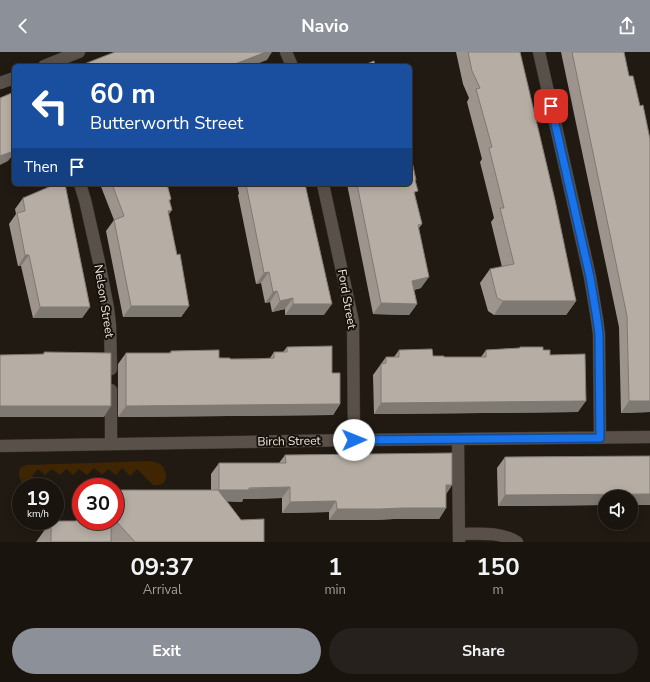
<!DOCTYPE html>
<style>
:root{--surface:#19140e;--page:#26211c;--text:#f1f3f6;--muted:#9f9e9e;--line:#37332e;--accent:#8c9099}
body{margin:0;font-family:"Nunito Sans",sans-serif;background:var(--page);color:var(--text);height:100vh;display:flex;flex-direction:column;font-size:15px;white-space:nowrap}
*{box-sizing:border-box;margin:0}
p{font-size:13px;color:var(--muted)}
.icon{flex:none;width:22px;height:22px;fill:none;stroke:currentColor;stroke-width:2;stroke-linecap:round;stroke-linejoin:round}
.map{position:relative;height:490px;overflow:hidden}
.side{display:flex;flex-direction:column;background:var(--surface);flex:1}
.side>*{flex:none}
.hud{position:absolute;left:12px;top:12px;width:400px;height:122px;border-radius:6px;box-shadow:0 2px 10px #0003,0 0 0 1px var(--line);background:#1a4fa0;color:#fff;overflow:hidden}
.tools{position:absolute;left:598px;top:438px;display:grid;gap:8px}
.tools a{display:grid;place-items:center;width:40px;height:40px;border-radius:50%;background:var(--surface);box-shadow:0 2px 10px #0003,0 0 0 1px var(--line);font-size:20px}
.speed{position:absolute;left:12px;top:426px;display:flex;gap:8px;font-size:20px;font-weight:700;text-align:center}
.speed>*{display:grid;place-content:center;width:52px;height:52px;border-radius:50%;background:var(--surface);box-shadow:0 2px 10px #0003,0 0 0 1px var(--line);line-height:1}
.speed small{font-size:10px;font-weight:400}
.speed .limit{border:6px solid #d22;background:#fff;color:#111}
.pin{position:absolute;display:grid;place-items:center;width:34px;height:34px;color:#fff;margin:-17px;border-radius:8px;box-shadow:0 2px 6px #0006}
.me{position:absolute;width:44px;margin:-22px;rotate:89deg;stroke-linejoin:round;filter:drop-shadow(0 0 3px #0008)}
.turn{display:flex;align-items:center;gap:14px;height:84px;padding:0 12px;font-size:18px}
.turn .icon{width:52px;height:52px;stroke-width:2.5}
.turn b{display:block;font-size:28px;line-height:34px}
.then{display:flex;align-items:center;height:38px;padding:0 12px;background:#0003;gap:8px;font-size:15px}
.eta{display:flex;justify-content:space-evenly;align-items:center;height:68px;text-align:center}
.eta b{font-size:24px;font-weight:700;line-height:28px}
.action{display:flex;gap:8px;margin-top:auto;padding:8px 12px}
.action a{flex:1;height:46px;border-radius:24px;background:var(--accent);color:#fff;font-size:16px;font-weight:700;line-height:46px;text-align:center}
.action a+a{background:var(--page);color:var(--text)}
header{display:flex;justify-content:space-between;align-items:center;height:52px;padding:0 12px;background:var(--accent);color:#fff;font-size:18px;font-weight:700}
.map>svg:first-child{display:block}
.green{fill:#3f2501}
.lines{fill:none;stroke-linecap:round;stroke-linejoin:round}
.minor-casing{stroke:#3b3633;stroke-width:13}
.minor{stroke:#595149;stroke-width:12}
.wall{fill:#9d958d}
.shaded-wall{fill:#7f7973}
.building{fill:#b6ada4;stroke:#7f7973}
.route-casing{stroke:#114b97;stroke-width:10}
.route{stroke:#1a73e8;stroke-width:7}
.labels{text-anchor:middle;stroke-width:4;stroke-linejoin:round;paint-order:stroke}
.street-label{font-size:12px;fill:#eae5e0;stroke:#18110a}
</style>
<header><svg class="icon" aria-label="back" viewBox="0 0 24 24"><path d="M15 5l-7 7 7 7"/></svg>Navio<svg class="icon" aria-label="share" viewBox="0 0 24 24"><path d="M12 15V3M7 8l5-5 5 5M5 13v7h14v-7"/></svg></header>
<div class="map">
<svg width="650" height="490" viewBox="0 0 650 490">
<rect width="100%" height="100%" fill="#211a13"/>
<path class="green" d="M 151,409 C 153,410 157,410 160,412 C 166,416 169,427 162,432 C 160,433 156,433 153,433 L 137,417 L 130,424 L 122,416 L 116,423 L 108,417 L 102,423 L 94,416 L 87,423 L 79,417 L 73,423 L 66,417 L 60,423 L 52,417 L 45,423 L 38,417 L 32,424 L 42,433 L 41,435 L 24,435 C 19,427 15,416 26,413 Z"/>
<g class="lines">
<g class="minor-casing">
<path id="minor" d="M 286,0 L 292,14
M 539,0 L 590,225 L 597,267 L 599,282 L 600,386
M 44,14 L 79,0
M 0,31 L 14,26
M 80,132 L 85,148 L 99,210 L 108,256 L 110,273 L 111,317
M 323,132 L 353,270 L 354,388
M 111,338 L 111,392
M 458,387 L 459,490
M 0,394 L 354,388 L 650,385
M 459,482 C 479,482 499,479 517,490"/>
</g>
<use href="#minor" class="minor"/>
</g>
<path class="wall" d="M 456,0 L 520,0 L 576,249 L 566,263 L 494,263 L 488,259 L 480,231 L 490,217 L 502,215 L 491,170 L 494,166 L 480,110 L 482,107 L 467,50 L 469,46 L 463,32 Z
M 561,0 L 624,0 L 650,360 L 621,361 L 619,275 Z
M 416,129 L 415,143 L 422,172 L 419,176 L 421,236 L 414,238 L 417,252 L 409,263 L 373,262 L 347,132 L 410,132 Z
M 100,132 L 167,132 L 171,147 L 170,149 L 172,158 L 168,163 L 177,203 L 189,254 L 181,265 L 123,265 L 106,179 L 114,168 Z
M 237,132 L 305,132 L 324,263 L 285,263 L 285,257 L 272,260 L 270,250 L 265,251 L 261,231 L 256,232 L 238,143 L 239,142 Z
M 23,146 L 90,255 L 82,266 L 33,266 L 21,214 L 18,214 L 9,172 L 16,162 L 15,157 Z
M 287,295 L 332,321 L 340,352 L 333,363 L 118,365 L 118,312 L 126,301 L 169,301 L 171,299 L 230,307 L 270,306 L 274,300 L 283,300 Z
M 520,295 L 543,298 L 550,303 L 578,360 L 374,362 L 373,323 L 386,305 L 394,305 L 399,298 L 433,304 L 444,305 L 481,305 L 486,298 L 519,296 Z
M 285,403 L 452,433 L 446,442 L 446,456 L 439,467 L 394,467 L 372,468 L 329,468 L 329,460 L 282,461 L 282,446 L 243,447 L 242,450 L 227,449 L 241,468 L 264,490 L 36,490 L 51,469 L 115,469 L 115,438 L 211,438 L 211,422 L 219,411 L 279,411 Z
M 650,404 L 650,453 L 631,453 L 631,445 L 605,445 L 605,453 L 498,454 L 497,416 L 505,405 Z"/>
<path class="shaded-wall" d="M 266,0 L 272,0 L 267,8 L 251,14 L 230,14 Z
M 14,96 L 14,103 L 12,104 L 8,109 L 0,113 L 0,104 Z
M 172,158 L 164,169 L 168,159 Z
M 25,203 L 29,203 L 21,214 L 18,214 Z
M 269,220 L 261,231 L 256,232 L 264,221 Z
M 429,225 L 421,236 L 404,240 L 412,229 Z
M 277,239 L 270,250 L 265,251 L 273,240 Z
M 293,246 L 285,257 L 272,260 L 280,249 Z
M 503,249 L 576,249 L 566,263 L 494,263 Z
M 381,251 L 417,252 L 409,263 L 373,262 Z
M 293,252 L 332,252 L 324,263 L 285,263 Z
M 131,254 L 189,254 L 181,265 L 123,265 Z
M 40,255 L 90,255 L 82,266 L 33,266 Z
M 586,349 L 578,360 L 374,362 L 381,351 Z
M 629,349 L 650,349 L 650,360 L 621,361 Z
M 340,352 L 333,363 L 118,365 L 126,354 Z
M 0,354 L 111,354 L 104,365 L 0,365 Z
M 446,433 L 452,433 L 445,444 Z
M 290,435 L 282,446 L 243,447 L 242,450 L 211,449 L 219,438 Z
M 650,442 L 650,453 L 631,453 L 631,445 L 605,445 L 605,453 L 498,454 L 505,443 Z
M 336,449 L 329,460 L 282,461 L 290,450 Z
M 402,456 L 446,456 L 439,467 L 394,467 L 372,468 L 329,468 L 337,457 Z"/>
<path class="building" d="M 115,0 L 266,0 L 230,14 L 79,14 Z
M 468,0 L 520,0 L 555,148 L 576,249 L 503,249 L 497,246 L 490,217 L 514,212 L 500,156 L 504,156 L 489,96 L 492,95 L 476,37 L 480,36 L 472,19 Z
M 572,0 L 624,0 L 629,24 L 633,24 L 640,54 L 643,53 L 650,87 L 650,349 L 629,349 L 627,264 Z
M 374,9 L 375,14 L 362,14 Z
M 14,40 L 14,99 L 0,104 L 0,46 Z
M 410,100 L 416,128 L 415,128 L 418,139 L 414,140 L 422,172 L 418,173 L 429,225 L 412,229 L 417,252 L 381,251 L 357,132 L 410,132 Z
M 56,132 L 65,132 L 90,255 L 40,255 L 29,203 L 25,203 L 17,161 L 25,159 L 23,146 Z
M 112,132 L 167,132 L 171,147 L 169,148 L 172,158 L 168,159 L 177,203 L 180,202 L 189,254 L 131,254 L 114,168 L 124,164 Z
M 246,132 L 305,132 L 332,252 L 293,252 L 293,246 L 280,249 L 277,239 L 273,240 L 269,220 L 264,221 Z
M 332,294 L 332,321 L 340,321 L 340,352 L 126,354 L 126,301 L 171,301 L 171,299 L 219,298 L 219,306 L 230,306 L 230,307 L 254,307 L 274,306 L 274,300 L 287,300 L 287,295 Z
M 520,295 L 543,295 L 543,298 L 550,298 L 550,303 L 585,302 L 586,349 L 381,351 L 381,312 L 386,311 L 386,305 L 399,305 L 399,298 L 432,297 L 433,304 L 444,304 L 444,305 L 486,305 L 486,298 L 520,296 Z
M 44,300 L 111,301 L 111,354 L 0,354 L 0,303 L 44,302 Z
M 452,401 L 452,433 L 446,433 L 446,456 L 402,456 L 380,457 L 337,457 L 336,449 L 290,450 L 290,435 L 249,436 L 249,438 L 219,438 L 219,411 L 286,411 L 285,403 Z
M 650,404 L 650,442 L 505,443 L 505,405 Z
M 115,438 L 218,438 L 241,468 L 264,467 L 264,490 L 135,490 L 115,468 Z
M 81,463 L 81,469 L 111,469 L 111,490 L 51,490 L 51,469 L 76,469 Z"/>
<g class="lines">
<g class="route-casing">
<path id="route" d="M 354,388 L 600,386 L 599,282 L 597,267 L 590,225 L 551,54"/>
</g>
<use href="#route" class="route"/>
</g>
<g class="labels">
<g class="street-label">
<text transform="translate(347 247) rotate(80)" y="4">Ford Street</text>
<text transform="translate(104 249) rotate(81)" y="4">Nelson Street</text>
<text transform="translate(289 389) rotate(-1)" y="4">Birch Street</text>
</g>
</g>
</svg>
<div class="tools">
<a><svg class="icon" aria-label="sound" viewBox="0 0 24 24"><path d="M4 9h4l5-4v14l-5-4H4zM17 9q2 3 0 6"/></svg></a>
</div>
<div class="speed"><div>19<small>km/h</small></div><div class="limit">30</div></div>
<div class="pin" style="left:551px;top:54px;background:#d93025"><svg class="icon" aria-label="arrive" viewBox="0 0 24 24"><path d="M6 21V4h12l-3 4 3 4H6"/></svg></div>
<svg class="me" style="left:354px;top:388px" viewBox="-20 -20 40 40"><circle r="19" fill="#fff"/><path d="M0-13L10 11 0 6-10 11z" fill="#1a73e8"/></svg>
<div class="hud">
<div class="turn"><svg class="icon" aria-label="left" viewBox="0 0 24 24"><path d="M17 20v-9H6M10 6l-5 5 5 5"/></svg><div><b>60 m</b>Butterworth Street</div></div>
<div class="then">Then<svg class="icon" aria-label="arrive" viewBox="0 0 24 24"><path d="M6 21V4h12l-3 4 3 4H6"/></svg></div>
</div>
</div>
<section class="side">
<div class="eta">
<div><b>09:37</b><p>Arrival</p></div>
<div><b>1</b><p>min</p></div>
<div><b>150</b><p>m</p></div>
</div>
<div class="action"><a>Exit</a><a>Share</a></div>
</section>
